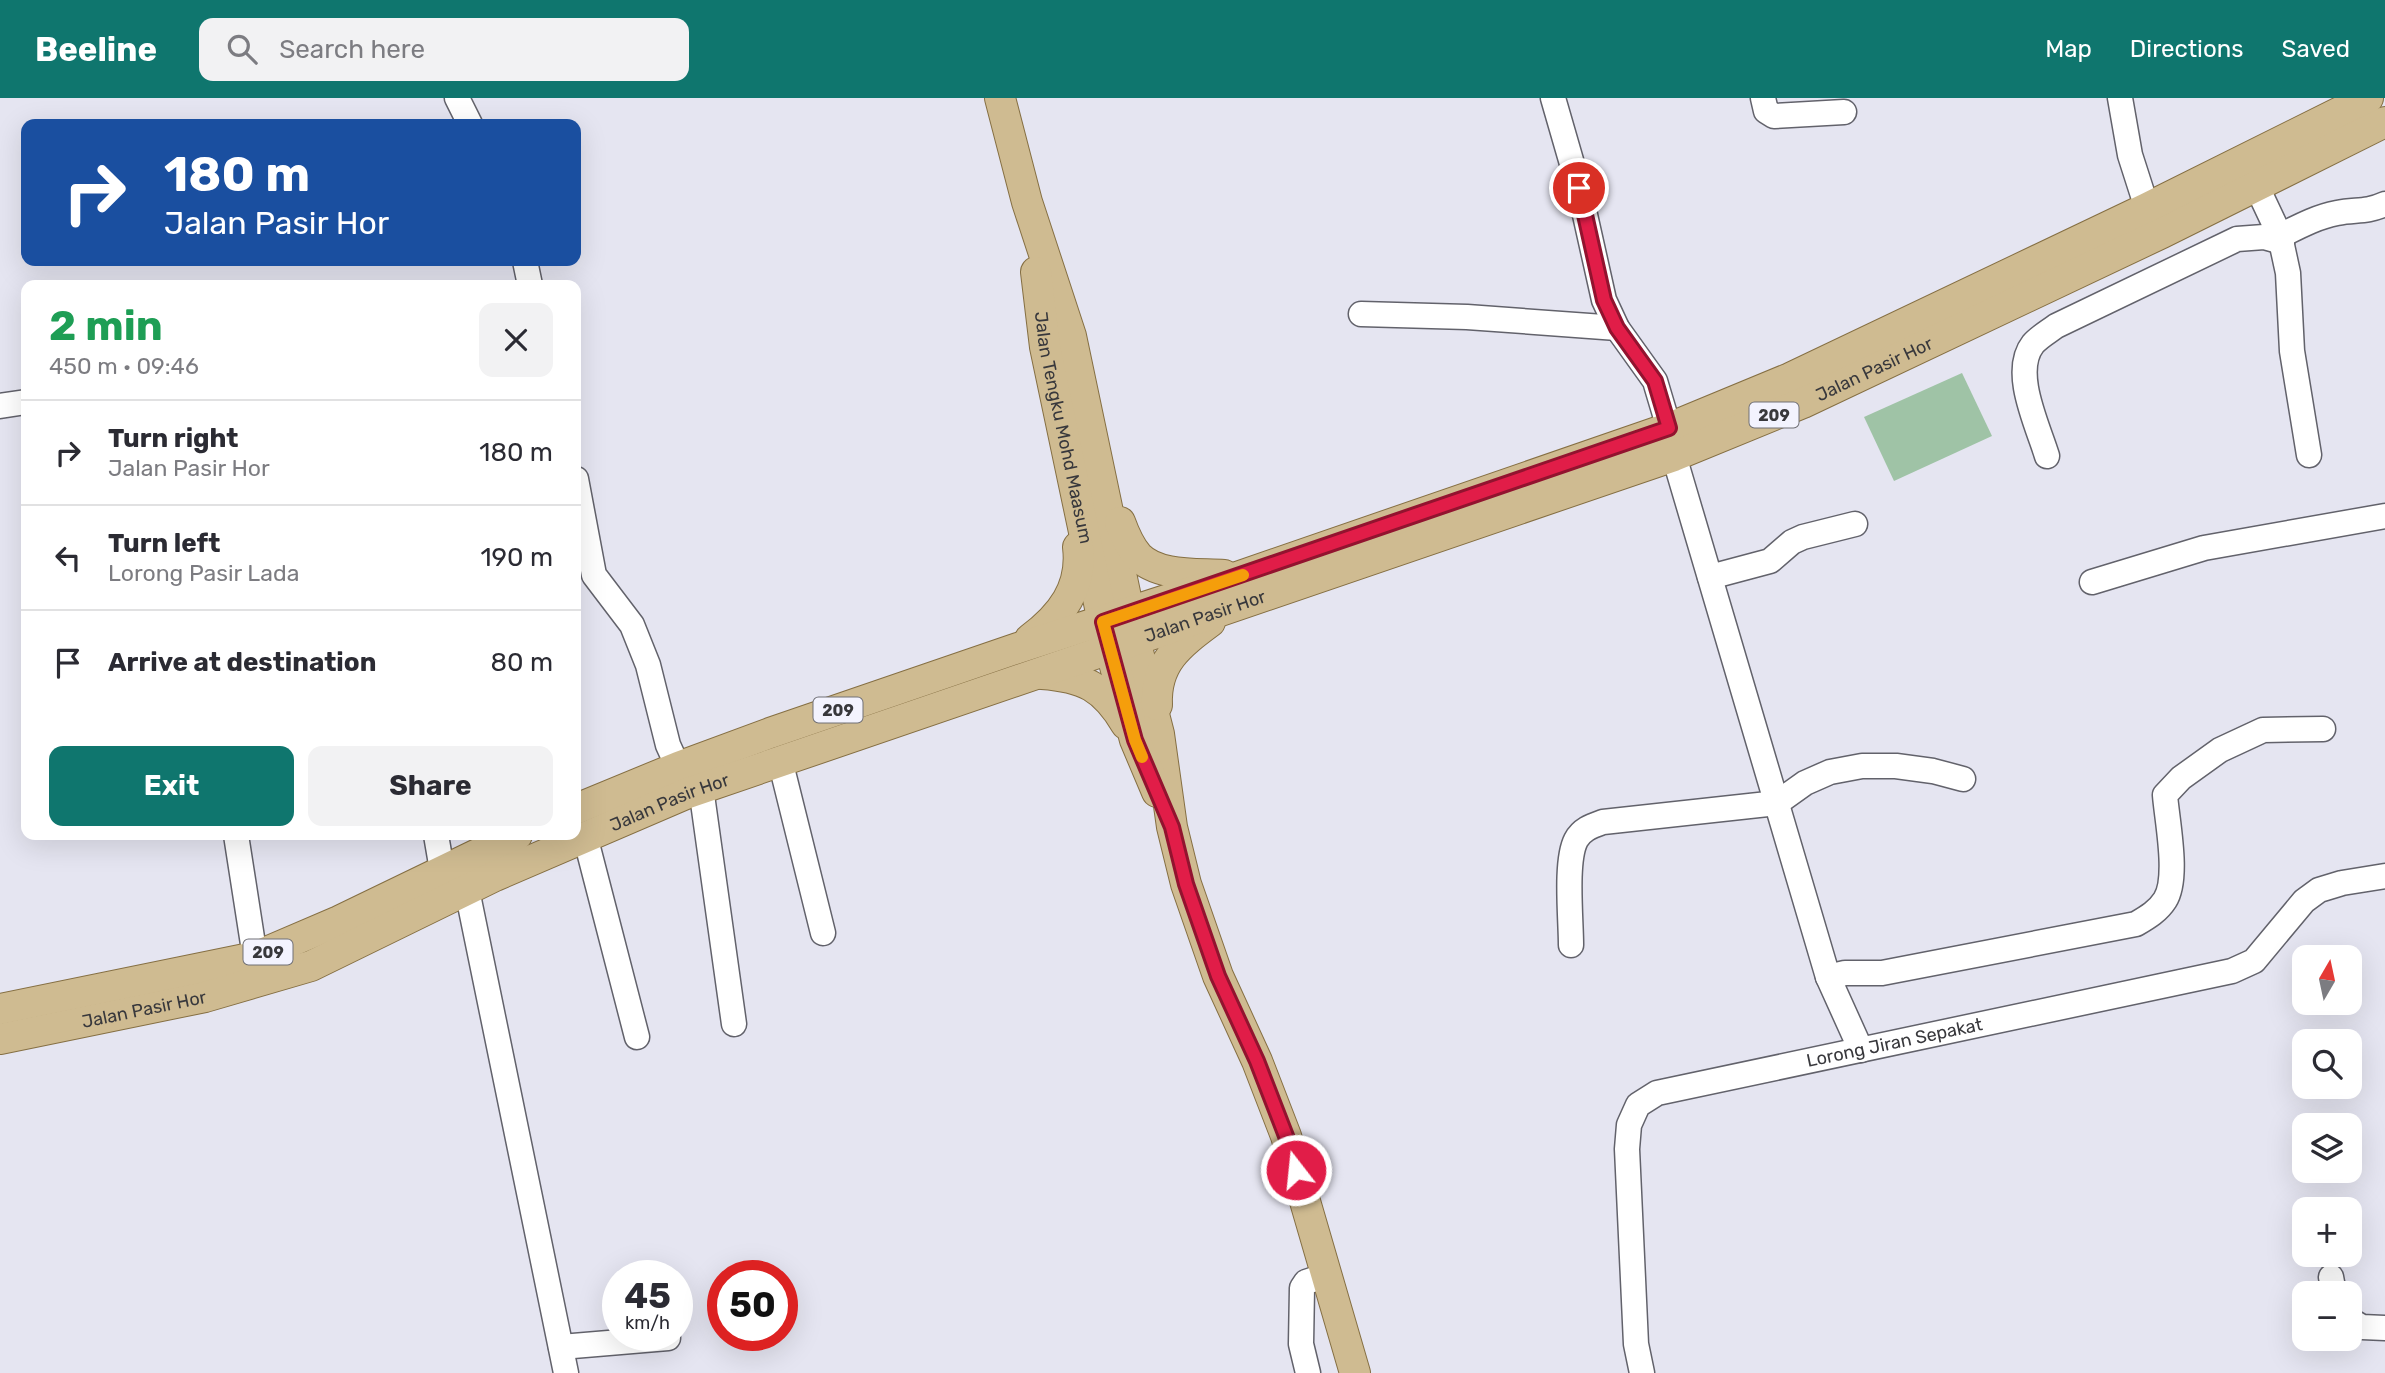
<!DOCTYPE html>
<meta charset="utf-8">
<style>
:root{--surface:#fff;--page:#f2f2f3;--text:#2b2b33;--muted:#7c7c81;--line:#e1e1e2;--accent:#0f766e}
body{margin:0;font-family:Rubik,sans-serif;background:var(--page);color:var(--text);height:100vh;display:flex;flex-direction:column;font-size:26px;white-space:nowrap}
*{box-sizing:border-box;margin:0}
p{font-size:23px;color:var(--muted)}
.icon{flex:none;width:38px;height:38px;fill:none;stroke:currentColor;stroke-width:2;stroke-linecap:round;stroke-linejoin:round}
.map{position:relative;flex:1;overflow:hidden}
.details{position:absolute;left:21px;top:182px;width:560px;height:560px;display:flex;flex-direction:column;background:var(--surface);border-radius:14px;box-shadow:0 7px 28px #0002}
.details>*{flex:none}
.guide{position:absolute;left:21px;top:21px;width:560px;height:147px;border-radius:14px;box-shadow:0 7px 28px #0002;background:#1a4fa0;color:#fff;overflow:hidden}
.needle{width:46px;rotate:9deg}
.fabs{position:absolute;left:2292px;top:847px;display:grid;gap:14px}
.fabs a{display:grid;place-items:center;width:70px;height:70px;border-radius:14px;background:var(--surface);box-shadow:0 7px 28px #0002;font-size:35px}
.speed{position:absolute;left:602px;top:1162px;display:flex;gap:14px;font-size:35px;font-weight:700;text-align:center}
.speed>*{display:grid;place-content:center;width:91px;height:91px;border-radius:50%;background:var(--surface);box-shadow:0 7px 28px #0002;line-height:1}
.speed small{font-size:18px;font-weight:400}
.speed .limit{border:10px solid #d22;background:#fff;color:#111}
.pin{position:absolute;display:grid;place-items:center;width:60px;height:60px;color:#fff;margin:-30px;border:4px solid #fff;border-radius:50%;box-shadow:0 2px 7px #0007}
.me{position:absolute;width:77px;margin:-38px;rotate:344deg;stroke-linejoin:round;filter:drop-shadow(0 0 5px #0008)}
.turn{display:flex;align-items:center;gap:24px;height:147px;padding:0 28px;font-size:32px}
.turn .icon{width:91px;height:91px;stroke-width:2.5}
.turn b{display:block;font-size:49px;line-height:60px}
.round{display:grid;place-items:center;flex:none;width:74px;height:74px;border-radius:14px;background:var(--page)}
.overview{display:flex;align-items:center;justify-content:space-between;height:119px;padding:0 28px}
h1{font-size:42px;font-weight:700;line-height:52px;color:#1e9e55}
.cta{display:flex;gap:14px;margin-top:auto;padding:14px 28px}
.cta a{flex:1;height:80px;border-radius:14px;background:var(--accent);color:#fff;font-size:28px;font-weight:700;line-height:80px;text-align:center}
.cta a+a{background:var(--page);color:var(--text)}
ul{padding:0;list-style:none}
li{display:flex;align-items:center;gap:21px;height:105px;padding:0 28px;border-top:2px solid var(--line)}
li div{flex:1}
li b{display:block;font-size:26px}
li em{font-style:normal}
header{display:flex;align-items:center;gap:42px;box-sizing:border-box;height:98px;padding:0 35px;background:var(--accent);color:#fff}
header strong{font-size:33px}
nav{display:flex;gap:38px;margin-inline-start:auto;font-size:24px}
.search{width:490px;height:63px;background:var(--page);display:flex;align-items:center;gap:18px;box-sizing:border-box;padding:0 24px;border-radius:14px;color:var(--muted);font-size:26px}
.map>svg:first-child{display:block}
.garden{fill:#9fc3a6}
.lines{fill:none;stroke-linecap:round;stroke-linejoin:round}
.minor-casing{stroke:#62626b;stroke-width:27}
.major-casing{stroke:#856f43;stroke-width:32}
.minor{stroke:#fff;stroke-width:24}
.major{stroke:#cfbb91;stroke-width:30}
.route-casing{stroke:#92132f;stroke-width:18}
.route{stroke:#e11d48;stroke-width:12}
.slow{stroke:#f59e0b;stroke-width:12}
.labels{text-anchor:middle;stroke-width:7;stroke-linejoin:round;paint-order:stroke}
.shield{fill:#f3f3fe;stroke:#707076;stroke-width:2}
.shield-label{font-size:16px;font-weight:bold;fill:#38383c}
.street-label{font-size:18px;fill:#38383c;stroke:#f3f3fe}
</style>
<header>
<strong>Beeline</strong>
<div class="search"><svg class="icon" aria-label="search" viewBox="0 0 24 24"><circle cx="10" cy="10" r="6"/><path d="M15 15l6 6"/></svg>Search here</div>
<nav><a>Map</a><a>Directions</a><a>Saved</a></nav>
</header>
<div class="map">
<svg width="2385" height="1275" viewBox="0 0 2385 1275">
<rect width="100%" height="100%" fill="#e5e5f1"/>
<path class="garden" d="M 1962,275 L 1992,338 L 1894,383 L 1864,319 Z"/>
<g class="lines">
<g class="minor-casing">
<g id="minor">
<path d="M 457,0 L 470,26"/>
<path d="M 1553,0 L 1579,90 L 1604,202 L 1617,230 L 1655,283 L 1669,330"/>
<path d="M 1763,0 L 1766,13 L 1774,18 L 1844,14"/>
<path d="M 2120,0 L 2130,57 L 2147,110"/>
<path d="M 2257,89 L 2280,138 L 2288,175 L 2292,253 L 2309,357"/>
<path d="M 2280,138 C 2298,129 2316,119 2337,115 C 2356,111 2365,115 2385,106"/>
<path d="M 525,163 L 530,187"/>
<path d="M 1361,216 L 1467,219 L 1617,230"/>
<path d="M 0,308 L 26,304"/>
<path d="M 1674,358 L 1828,879 L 1861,952"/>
<path d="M 2047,358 C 2038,328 2011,274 2033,246 C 2039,239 2048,234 2056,228 L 2237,141 L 2264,139 L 2282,144"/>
<path d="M 576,381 L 594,477 L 632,527 L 648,567 L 668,647 L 678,669"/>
<path d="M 1710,479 L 1770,463 L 1792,444 L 1803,439 L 1855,426"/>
<path d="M 2092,484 L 2204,450 L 2385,418"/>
<path d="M 780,662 L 823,835"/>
<path d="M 701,690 L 734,926"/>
<path d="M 236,737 L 255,859"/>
<path d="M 436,737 L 442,772"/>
<path d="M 585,738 L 637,939"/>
<path d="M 467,792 L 566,1275"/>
<path d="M 1571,847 C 1571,821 1565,763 1576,742 C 1582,731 1592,728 1603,724 L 1777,705 L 1805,685 L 1830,674 L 1862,668 L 1896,668 L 1933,673 L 1963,681"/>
<path d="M 1828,879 L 1845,875 L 1882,875 L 2136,826 C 2148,819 2158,813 2165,802 C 2179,780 2167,723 2165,697 L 2181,680 L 2220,652 L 2263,632 L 2323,631"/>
<path d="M 2331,1179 L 2334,1195"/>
<path d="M 2350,1222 L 2362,1229 L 2385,1230"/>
<path d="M 561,1249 L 668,1240"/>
<path d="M 1308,1275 L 1301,1246 L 1302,1190 L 1306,1184 L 1327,1177"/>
<path id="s1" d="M 1642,1275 L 1636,1246 L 1627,1051 L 1629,1027 L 1638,1007 L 1657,995 L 2232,873 L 2254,863 L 2304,803 L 2319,792 L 2342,785 L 2385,778"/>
</g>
</g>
<g class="major-casing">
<g id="major">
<path d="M 1000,0 L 1027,104 L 1071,238 L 1135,542 L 1159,636 L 1172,729 L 1186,786 L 1218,878 L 1257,963 L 1286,1038 L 1355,1275"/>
<path id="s2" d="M 1036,174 L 1045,249 L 1103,524 L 1135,642 L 1157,694"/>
<path d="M 1120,424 C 1124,435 1130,449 1138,458 C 1158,479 1198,475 1224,477"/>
<path d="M 1030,541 C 1061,518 1083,490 1078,449"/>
<path d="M 1042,576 C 1084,579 1104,589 1126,626"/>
<path d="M 1157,607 C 1155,565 1179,547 1210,524"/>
<path d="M 576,711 L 678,669 L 770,635 L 1018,550 L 1240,478 L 1669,330 L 1790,280 L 2147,110 L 2368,0"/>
<path d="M 0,911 L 255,859 L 339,823 L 517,737"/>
<path id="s3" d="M 0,941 L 205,899 L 311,868 L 495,778 L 688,695 L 1674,358 L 1803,305 L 2162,135 L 2385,24"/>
</g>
</g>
<use href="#minor" class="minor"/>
<use href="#major" class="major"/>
</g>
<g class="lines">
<g class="route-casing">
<path id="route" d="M 1296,1072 L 1286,1038 L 1257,963 L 1218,878 L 1186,786 L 1172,729 L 1135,642 L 1103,524 L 1669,330 L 1655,283 L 1617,230 L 1604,202 L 1579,90"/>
</g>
<use href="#route" class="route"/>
<path class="slow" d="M 1142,659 L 1135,642 L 1103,524 L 1243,477"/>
</g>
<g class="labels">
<g class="shield">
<rect x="1749.5" y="304.5" width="49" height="25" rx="5"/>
<rect x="813.5" y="599.5" width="49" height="25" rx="5"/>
<rect x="243.5" y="841.5" width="49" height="25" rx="5"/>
</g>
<g class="shield-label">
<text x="1774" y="323">209</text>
<text x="838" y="618">209</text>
<text x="268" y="860">209</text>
</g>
<g class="street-label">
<text dy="6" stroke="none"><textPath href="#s3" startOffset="1995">Jalan Pasir Hor</textPath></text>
<text dy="6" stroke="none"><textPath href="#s2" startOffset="158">Jalan Tengku Mohd Maasum</textPath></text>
<text dy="6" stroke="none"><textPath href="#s3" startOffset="1281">Jalan Pasir Hor</textPath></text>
<text dy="6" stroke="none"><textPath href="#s3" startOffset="714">Jalan Pasir Hor</textPath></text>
<text dy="6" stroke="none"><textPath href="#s3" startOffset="147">Jalan Pasir Hor</textPath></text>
<text dy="6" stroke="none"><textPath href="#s1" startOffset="536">Lorong Jiran Sepakat</textPath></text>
</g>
</g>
</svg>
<div class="fabs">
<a><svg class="needle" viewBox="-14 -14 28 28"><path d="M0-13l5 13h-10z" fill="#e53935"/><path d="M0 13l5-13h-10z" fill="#7c7c81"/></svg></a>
<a><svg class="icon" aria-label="search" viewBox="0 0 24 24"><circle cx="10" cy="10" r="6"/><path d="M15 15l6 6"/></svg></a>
<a><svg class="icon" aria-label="layers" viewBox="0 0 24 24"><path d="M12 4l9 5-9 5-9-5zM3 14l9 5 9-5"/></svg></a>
<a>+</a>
<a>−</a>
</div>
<div class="speed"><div>45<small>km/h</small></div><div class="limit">50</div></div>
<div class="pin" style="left:1579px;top:90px;background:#d93025"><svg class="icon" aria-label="arrive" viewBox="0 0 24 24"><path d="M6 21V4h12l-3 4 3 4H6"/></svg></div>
<svg class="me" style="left:1296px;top:1072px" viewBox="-20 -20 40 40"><circle r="17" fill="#e11d48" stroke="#fff" stroke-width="3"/><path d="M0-11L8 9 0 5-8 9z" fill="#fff"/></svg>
<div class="guide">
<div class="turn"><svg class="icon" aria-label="right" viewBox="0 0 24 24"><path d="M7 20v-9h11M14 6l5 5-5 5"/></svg><div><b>180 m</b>Jalan Pasir Hor</div></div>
</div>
<section class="details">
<div class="overview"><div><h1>2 min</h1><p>450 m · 09:46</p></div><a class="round"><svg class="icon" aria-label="close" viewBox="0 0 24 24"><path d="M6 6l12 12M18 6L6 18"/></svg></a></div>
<ul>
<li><svg class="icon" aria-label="right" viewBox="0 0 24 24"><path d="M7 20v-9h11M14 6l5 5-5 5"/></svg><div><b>Turn right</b><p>Jalan Pasir Hor</p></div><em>180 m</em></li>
<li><svg class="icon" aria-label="left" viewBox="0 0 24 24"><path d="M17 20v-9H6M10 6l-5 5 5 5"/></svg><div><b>Turn left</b><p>Lorong Pasir Lada</p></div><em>190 m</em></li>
<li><svg class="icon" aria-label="arrive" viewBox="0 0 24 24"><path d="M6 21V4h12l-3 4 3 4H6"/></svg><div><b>Arrive at destination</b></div><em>80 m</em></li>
</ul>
<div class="cta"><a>Exit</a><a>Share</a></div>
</section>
</div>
